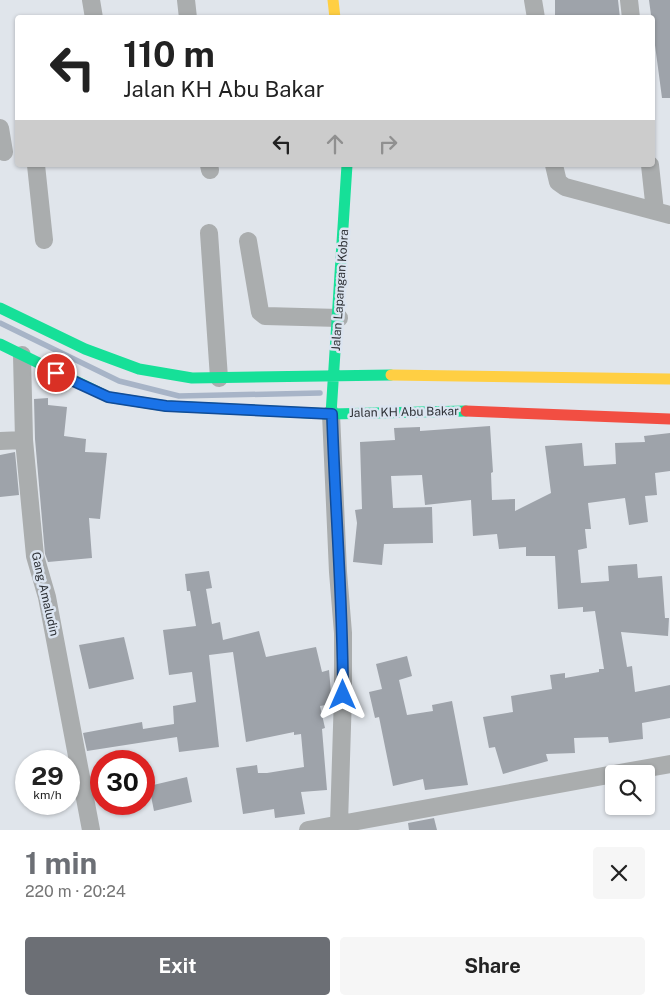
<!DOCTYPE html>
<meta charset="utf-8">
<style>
:root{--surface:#fff;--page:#f6f6f6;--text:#222;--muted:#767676;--accent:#6c6f75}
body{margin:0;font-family:"Public Sans",sans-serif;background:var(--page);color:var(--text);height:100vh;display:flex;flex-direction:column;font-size:19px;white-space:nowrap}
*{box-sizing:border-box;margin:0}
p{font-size:16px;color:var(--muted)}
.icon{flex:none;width:28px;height:28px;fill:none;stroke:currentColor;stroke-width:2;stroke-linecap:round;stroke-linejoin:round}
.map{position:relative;height:830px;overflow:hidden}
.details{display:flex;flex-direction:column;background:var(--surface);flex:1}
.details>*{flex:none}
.hud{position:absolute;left:15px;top:15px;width:640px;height:152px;border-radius:5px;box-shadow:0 1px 4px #0004;background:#fff;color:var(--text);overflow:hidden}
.fabs{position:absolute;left:605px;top:765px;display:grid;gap:10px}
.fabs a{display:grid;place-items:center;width:50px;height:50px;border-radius:5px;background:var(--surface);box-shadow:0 1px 4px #0004;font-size:25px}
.speed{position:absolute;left:15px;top:750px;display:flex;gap:10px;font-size:25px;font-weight:700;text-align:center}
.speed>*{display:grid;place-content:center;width:65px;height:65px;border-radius:50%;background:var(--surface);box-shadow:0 1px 4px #0004;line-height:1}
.speed small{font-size:12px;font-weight:400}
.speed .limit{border:8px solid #d22;background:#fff;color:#111}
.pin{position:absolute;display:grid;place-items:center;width:42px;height:42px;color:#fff;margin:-21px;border:2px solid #fff;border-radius:50%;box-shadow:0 1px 5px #0007}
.me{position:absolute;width:55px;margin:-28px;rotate:0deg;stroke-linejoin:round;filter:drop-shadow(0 0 4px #0008)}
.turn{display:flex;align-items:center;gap:18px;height:105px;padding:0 25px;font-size:22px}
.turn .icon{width:65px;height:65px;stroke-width:2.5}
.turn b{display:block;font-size:35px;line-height:42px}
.lanes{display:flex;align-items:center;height:48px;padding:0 25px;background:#0003;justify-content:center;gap:25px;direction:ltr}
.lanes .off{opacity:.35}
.round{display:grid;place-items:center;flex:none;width:52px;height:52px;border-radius:5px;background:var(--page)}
.overview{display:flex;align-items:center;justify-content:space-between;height:85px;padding:0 25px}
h1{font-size:30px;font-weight:700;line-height:38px;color:var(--accent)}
.action{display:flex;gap:10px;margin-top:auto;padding:10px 25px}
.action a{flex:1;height:58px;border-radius:5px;background:var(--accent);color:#fff;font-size:20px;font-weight:700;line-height:58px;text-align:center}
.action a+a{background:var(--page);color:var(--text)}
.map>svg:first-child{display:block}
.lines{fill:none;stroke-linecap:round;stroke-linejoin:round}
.stream{stroke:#a7b4c7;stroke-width:5.5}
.building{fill:#9ea3aa}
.street{stroke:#aaadae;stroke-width:18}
.fast{stroke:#16e098;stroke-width:11}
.slow{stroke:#ffcf43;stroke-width:11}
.jam{stroke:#f24e42;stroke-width:11}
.route-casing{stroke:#114b97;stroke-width:12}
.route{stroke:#1a73e8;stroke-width:9}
.labels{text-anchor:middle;stroke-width:5;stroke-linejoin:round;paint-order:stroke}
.street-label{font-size:12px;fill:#2d3035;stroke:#dbe4f0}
</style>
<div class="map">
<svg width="670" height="830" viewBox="0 0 670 830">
<rect width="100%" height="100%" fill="#e0e5eb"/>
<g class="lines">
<path class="stream" d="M 0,323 L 119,381 L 179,396 L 320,393"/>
</g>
<path class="building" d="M 555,0 L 618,0 L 620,18 L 555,18 Z
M 649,0 L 670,0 L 670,98 L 662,98 Z
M 48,398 L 48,405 L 67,407 L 64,436 L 86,439 L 85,452 L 107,453 L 100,519 L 89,518 L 92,558 L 48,562 L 45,554 L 35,439 L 34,399 Z
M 490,426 L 493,472 L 491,473 L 492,500 L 515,499 L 515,511 L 551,493 L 545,446 L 582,443 L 584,466 L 616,464 L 615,443 L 645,442 L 644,436 L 670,433 L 670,471 L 655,473 L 657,495 L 645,496 L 648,522 L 629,525 L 625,498 L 588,503 L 591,529 L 585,529 L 587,548 L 578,550 L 581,583 L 609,581 L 608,566 L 637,564 L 638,578 L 662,576 L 665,618 L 669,618 L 668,636 L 621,632 L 627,667 L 632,666 L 635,692 L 670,685 L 670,718 L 642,723 L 643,739 L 609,743 L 608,737 L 574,738 L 575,753 L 546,754 L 548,761 L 503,774 L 495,747 L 489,748 L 483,717 L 513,712 L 511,696 L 552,689 L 550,675 L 565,673 L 565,678 L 599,672 L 599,669 L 604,669 L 595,611 L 583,612 L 583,607 L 558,609 L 555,556 L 526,556 L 526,547 L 499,549 L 497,534 L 473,536 L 471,500 L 425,505 L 422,475 L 391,476 L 393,508 L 432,507 L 433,543 L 384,544 L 382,565 L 353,562 L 357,523 L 355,510 L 362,509 L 360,442 L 395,440 L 394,428 L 420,427 L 420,431 Z
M 15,452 L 19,495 L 0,497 L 0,455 Z
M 209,571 L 212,588 L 206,589 L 212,624 L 220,622 L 223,640 L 259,631 L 266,657 L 316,647 L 322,672 L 329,670 L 332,704 L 320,706 L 325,728 L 322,729 L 327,790 L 301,792 L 305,814 L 275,818 L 274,809 L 243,814 L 236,768 L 257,765 L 258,773 L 267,773 L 304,767 L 301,734 L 294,735 L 294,732 L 246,742 L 233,652 L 209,655 L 219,747 L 179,752 L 177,737 L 87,751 L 83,733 L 142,722 L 143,729 L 174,724 L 173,706 L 196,702 L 192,672 L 169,675 L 163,630 L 196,626 L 190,591 L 187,591 L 185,574 Z
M 124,637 L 134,679 L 89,689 L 79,645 Z
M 407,656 L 412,676 L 399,680 L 407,715 L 433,711 L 432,705 L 452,701 L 468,785 L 425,790 L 423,779 L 393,786 L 379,717 L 375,718 L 369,692 L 382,689 L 376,664 Z
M 187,777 L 192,802 L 154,811 L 149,786 Z
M 434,818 L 437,830 L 409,830 L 408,823 Z"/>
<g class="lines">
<path class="street" d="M 91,0 L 94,18
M 186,0 L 188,18
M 533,0 L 536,18
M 629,0 L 631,18
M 0,128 L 4,152
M 36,165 L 44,240
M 209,165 L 210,170
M 554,165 L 558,182 L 565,187 L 670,215
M 650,165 L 655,211
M 209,233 L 219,378
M 248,241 L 260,312 L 265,316 L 339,318
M 22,355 L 24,440 L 35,556 L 47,597 L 91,830
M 331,414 L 338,572 L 343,633 L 343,695 L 339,823
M 0,441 L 24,440
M 614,774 L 670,764
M 308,830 L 614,774"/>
<path class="fast" d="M 0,308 L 85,349 L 139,369 L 192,378 L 391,375
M 0,344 L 108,397 L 166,406 L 331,414 L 466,411
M 331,414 L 347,165"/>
<path class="slow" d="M 333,0 L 335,18
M 391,375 L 670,379"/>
<path class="jam" d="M 466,411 L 670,419"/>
</g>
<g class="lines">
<g class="route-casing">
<path id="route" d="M 56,373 L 108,397 L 166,406 L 332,414 C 335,508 343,601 343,695"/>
</g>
<use href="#route" class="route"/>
</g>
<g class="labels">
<g class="street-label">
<text transform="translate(340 290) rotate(-86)" y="4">Jalan Lapangan Kobra</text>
<text transform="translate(404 412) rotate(-1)" y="4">Jalan KH Abu Bakar</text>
<text transform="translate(45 594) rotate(77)" y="4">Gang Amaludin</text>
</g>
</g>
</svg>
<div class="fabs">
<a><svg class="icon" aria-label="search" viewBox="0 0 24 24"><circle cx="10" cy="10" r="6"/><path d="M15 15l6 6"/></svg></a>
</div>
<div class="speed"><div>29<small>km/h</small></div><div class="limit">30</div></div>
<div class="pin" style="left:56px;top:373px;background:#d93025"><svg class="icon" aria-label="arrive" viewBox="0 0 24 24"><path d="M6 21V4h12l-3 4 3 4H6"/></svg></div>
<svg class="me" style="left:343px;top:695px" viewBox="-20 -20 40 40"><path d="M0-17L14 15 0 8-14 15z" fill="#1a73e8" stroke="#fff" stroke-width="4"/></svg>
<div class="hud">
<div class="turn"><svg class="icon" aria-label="left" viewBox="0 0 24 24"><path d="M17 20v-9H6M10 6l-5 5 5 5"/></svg><div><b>110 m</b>Jalan KH Abu Bakar</div></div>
<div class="lanes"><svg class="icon" aria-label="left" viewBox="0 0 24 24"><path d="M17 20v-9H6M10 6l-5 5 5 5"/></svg><svg class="icon off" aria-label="ahead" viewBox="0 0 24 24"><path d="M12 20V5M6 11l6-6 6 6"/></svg><svg class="icon off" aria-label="right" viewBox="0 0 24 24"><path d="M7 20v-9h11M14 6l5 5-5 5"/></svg></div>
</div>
</div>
<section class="details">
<div class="overview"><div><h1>1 min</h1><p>220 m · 20:24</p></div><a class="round"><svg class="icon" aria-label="close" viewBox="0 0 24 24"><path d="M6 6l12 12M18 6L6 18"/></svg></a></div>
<div class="action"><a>Exit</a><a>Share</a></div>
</section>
